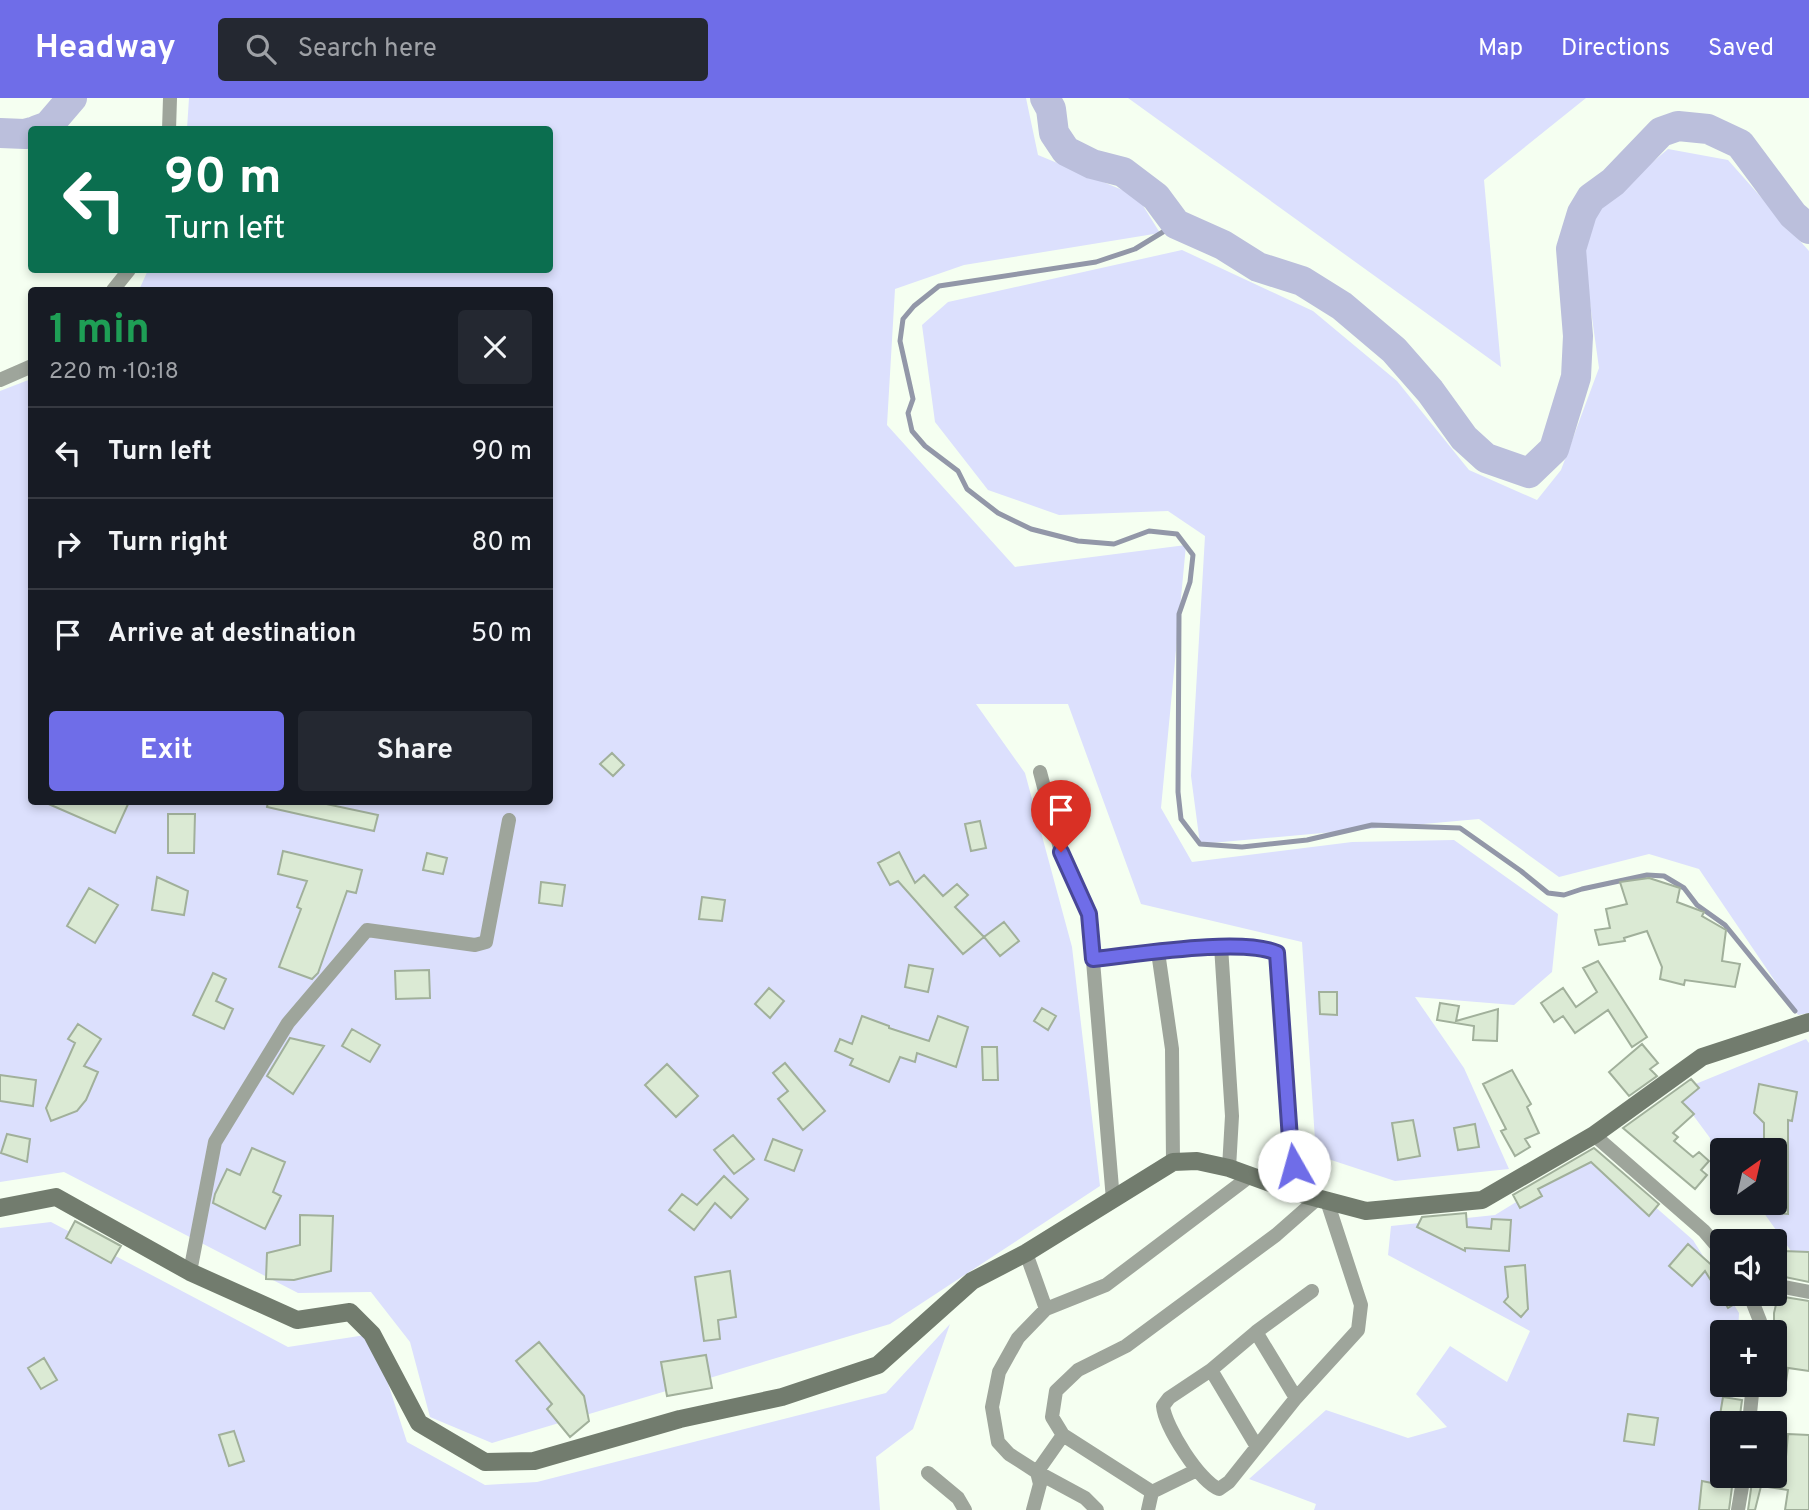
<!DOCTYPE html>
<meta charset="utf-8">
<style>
:root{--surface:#171b24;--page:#242831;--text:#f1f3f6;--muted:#9ea1a6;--line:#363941;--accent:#6f6de8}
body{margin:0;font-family:Overpass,sans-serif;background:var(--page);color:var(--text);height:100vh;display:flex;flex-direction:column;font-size:26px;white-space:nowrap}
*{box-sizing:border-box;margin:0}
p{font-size:23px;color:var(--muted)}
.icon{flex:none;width:38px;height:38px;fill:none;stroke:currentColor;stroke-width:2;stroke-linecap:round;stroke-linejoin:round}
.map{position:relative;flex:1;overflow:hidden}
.drawer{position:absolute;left:28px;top:189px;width:525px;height:518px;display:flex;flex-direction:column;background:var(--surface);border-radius:7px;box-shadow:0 4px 10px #0003}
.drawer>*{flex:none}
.top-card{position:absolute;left:28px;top:28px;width:525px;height:147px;border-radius:7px;box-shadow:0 4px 10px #0003;background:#0b6e4f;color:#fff;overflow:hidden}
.needle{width:46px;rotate:34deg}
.buttons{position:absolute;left:1710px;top:1040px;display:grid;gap:14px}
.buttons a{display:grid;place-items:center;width:77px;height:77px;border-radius:7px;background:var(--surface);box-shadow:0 4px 10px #0003;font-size:35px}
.pin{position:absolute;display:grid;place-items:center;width:60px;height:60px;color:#fff;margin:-72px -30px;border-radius:50% 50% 50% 0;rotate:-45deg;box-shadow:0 0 7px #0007}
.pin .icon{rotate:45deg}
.me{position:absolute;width:77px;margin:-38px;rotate:353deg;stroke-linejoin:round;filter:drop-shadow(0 0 5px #0008)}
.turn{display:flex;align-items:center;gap:24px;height:147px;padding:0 21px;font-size:32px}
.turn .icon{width:91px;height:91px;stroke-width:2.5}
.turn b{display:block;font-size:49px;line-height:60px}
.round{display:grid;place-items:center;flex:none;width:74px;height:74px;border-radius:7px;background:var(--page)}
.headline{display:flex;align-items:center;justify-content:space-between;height:119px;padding:0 21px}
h1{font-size:42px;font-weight:700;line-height:52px;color:#1e9e55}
.action{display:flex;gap:14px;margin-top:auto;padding:14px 21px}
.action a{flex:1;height:80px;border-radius:7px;background:var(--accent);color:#fff;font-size:28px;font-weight:700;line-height:80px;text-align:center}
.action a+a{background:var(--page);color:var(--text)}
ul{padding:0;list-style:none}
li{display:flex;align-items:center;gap:21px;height:91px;padding:0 21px;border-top:2px solid var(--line)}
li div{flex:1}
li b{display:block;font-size:26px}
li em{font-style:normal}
header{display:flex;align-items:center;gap:42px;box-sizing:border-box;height:98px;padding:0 35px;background:var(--accent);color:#fff}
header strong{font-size:33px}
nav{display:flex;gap:38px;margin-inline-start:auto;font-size:24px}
.search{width:490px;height:63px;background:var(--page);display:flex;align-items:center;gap:18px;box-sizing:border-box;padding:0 24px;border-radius:7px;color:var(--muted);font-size:26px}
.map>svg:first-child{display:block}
.green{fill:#dce0fd}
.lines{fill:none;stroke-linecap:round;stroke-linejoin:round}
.stream{stroke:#9297a8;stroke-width:5}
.river{stroke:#bbbfdc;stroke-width:30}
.building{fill:#dbead4;stroke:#a1b09b;stroke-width:2}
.street{stroke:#9ea59b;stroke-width:14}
.secondary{stroke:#727c6e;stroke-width:18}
.route-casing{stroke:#484797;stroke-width:18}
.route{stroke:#6f6de8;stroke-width:12}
</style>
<header>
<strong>Headway</strong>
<div class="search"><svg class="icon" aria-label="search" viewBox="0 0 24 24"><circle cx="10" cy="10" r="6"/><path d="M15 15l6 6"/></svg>Search here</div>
<nav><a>Map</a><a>Directions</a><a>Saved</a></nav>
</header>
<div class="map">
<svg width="1809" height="1412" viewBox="0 0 1809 1412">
<rect width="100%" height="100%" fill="#f5fff1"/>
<path class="green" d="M 189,0 L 1026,0 L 1038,57 L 1137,98 L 1160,135 L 964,167 L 895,191 L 887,327 L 1015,469 L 1186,447 L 1161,710 L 1192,764 L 1352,744 L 1454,742 L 1558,816 L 1552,874 L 1514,907 L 1415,899 L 1464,970 L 1509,1071 L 1395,1083 L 1316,1057 L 1302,844 L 1141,806 L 1068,606 L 976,606 L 1025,675 L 1072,849 L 1100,1088 L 890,1226 L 492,1345 L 430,1319 L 410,1244 L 371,1194 L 298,1195 L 64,1074 L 0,1084 L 0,293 L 31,281 L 32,704 L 550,704 L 550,192 L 139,192 L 148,172 L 550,172 L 550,32 L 187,31 Z
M 1128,0 L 1586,0 L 1484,82 L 1501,269 Z
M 1668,51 L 1728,62 L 1809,153 L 1809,915 L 1798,917 L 1699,771 L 1649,756 L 1559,779 L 1479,721 L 1200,746 L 1191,678 L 1205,438 L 1168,413 L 1059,417 L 988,392 L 935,324 L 922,227 L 948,204 L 1182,152 L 1313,213 L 1397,283 L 1469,372 L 1537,402 L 1561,372 L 1599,270 L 1579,126 Z
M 1806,941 L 1809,945 L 1809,1178 L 1756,1104 L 1774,1104 L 1774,1052 L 1722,1052 L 1722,1100 L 1715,1101 L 1710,1040 L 1676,994 Z
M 1595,1056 L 1693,1142 L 1722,1188 L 1722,1195 L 1727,1195 L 1739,1215 L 1738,1234 L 1722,1234 L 1722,1286 L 1734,1286 L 1731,1325 L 1722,1325 L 1722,1377 L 1727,1377 L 1726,1396 L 1721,1412 L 1314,1412 L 1316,1406 L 1249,1381 L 1326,1312 L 1408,1340 L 1447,1329 L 1416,1296 L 1450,1248 L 1507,1284 L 1530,1233 L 1388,1157 L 1391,1128 L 1495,1117 Z
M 51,1124 L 288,1249 L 372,1236 L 407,1344 L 485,1387 L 537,1384 L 886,1295 L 950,1226 L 913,1331 L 876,1359 L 880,1412 L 0,1412 L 0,1130 Z"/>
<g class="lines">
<path class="stream" d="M 1176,126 L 1135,151 L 1096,164 L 939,188 L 914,208 L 903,221 L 900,243 L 913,301 L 908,315 L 912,333 L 925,348 L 958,373 L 967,391 L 998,415 L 1031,431 L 1078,443 L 1114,446 L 1149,433 L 1177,436 L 1193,457 L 1190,484 L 1179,516 L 1178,694 L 1181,721 L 1200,746 L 1242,749 L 1307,742 L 1372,727 L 1460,730 L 1521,773 L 1548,795 L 1564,797 L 1582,791 L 1647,777 L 1664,778 L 1684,790 L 1697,807 L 1725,827 L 1795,913"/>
<path class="river" d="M 1045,0 L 1051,11 L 1054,35 L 1066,53 L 1092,66 L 1123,74 L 1156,99 L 1176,126 L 1223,147 L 1258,169 L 1302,183 L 1342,208 L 1394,252 L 1430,293 L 1464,340 L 1486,360 L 1529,375 L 1554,351 L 1576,279 L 1578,238 L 1571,151 L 1582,115 L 1591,100 L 1613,84 L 1661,34 L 1678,28 L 1708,31 L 1740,46 L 1793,117 L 1809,131
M 37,32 L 48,28 L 72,0
M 0,35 L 25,36 L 32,34"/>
</g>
<path class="building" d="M 612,655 L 624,667 L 613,678 L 600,666 Z
M 44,704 L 129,704 L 115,735 Z
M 268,704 L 317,704 L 378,717 L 374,733 L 267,709 Z
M 168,716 L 195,716 L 194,755 L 168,755 Z
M 980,723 L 986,750 L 971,753 L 965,726 Z
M 283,753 L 362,772 L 356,795 L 347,793 L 318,875 L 312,881 L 279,869 L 301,811 L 297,809 L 307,783 L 278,776 Z
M 899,754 L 915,785 L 924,777 L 943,798 L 957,786 L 968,797 L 955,809 L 984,839 L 963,856 L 898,783 L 890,787 L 878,765 Z
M 427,755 L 447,760 L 443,776 L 423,772 Z
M 157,779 L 188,793 L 184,817 L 152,812 Z
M 1649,780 L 1680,790 L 1677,804 L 1704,814 L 1702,818 L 1726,832 L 1722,863 L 1740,866 L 1735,889 L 1685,882 L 1684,887 L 1660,881 L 1662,869 L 1647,833 L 1624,840 L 1625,843 L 1599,847 L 1595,832 L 1610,830 L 1606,811 L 1627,806 L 1620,784 Z
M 541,784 L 565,787 L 562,808 L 539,805 Z
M 89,790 L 118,807 L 95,845 L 67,828 Z
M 702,799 L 725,802 L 722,823 L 699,821 Z
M 1004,824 L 1019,843 L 1000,858 L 984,839 Z
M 1598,863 L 1647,939 L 1632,949 L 1608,912 L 1575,935 L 1563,918 L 1554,924 L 1541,905 L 1563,890 L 1576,909 L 1597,894 L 1583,870 Z
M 909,867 L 933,871 L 928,894 L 905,889 Z
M 429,872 L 430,900 L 396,901 L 395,873 Z
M 213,875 L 226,881 L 216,903 L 233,911 L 224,931 L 193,917 Z
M 769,890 L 784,903 L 770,920 L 755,906 Z
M 1319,894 L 1337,894 L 1337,917 L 1320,916 Z
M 1440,905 L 1459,908 L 1456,923 L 1498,911 L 1497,943 L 1473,942 L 1474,928 L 1437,922 Z
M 1042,910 L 1056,918 L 1048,932 L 1034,923 Z
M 862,918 L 889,928 L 889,930 L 929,943 L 938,918 L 968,929 L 956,969 L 917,955 L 915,964 L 900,959 L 889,984 L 850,967 L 853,961 L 835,953 L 840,941 L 852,946 Z
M 78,926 L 101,941 L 84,968 L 98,974 L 86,1002 L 77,1013 L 51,1023 L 46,1010 L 75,945 L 68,941 Z
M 352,931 L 380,947 L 370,964 L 342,948 Z
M 290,940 L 324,948 L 293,996 L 267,978 Z
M 1642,946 L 1658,965 L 1650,971 L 1657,978 L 1629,998 L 1609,974 Z
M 982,949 L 997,949 L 998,982 L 983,982 Z
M 785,965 L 825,1013 L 803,1032 L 778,1001 L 788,993 L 773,975 Z
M 667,966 L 698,998 L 676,1019 L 645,987 Z
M 1512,972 L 1531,1006 L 1527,1009 L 1539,1035 L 1525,1041 L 1530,1049 L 1515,1058 L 1501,1033 L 1506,1031 L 1483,986 Z
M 0,977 L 36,982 L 33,1008 L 0,1003 Z
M 1691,981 L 1699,990 L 1682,1004 L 1694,1016 L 1673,1035 L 1678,1039 L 1674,1043 L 1693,1059 L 1699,1054 L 1709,1063 L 1701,1072 L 1707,1077 L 1695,1091 L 1623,1030 Z
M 1759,986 L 1797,994 L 1792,1023 L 1788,1022 L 1788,1116 L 1774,1115 L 1774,1052 L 1764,1052 L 1764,1025 L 1754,1015 Z
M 1413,1022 L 1420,1058 L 1398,1062 L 1392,1025 Z
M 1475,1026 L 1479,1049 L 1458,1052 L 1454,1030 Z
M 7,1036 L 30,1041 L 27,1064 L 1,1055 Z
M 733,1037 L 754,1061 L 734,1076 L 714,1052 Z
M 773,1041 L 802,1052 L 794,1073 L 765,1062 Z
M 252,1050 L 285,1064 L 273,1094 L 281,1098 L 265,1131 L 213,1105 L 215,1096 L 227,1071 L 240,1077 Z
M 1594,1050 L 1659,1106 L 1649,1118 L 1591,1064 L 1538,1091 L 1542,1098 L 1520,1110 L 1513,1097 Z
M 724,1078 L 748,1101 L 731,1120 L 715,1105 L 694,1132 L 669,1112 L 682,1096 L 697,1107 Z
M 1466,1115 L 1467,1129 L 1491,1131 L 1492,1121 L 1511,1122 L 1509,1153 L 1465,1150 L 1465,1153 L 1417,1129 L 1422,1119 Z
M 300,1117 L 333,1118 L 331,1173 L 294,1182 L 266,1181 L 267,1155 L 300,1147 Z
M 75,1123 L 121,1148 L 111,1165 L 66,1140 Z
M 1688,1146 L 1716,1171 L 1722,1167 L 1722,1195 L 1740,1195 L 1741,1202 L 1728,1210 L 1705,1173 L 1692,1188 L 1669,1168 Z
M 1783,1153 L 1809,1154 L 1809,1184 L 1780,1178 Z
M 1525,1167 L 1528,1211 L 1521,1219 L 1504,1204 L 1508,1199 L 1505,1169 Z
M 730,1173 L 736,1219 L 718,1222 L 720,1241 L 704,1243 L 695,1179 Z
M 1778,1198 L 1809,1203 L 1809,1273 L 1788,1270 L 1786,1284 L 1774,1281 L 1774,1215 Z
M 539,1244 L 584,1298 L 589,1323 L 570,1339 L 547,1311 L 552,1306 L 516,1263 Z
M 706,1257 L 712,1290 L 667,1298 L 661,1264 Z
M 44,1260 L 57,1282 L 41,1291 L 28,1270 Z
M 1723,1299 L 1742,1302 L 1739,1325 L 1731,1325 L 1731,1319 L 1720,1317 Z
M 1628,1316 L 1658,1320 L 1654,1347 L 1624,1343 Z
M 234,1333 L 244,1363 L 229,1368 L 219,1337 Z
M 1788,1336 L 1809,1337 L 1809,1412 L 1785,1412 L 1788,1392 L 1761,1388 L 1755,1412 L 1748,1412 L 1753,1377 L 1774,1377 L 1774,1368 L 1785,1370 Z
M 1702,1383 L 1732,1389 L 1729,1412 L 1699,1412 Z"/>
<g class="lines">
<path class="street" d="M 169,32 L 170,0
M 113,192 L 129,172
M 0,282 L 32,268
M 1040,674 L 1061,754 L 1089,815 L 1113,1102
M 1221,848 L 1232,1018 L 1229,1070
M 1158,854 L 1172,951 L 1173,1064
M 1093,861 C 1134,857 1243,839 1277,855 L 1290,1041 L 1298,1095
M 1594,1037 L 1704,1133 L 1722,1154
M 1026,1155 L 1046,1211
M 190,1174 L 215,1044 L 288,925 L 367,832 L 475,847 L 486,844 L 509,722
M 1774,1187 L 1809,1194
M 1312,1193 L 1256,1234 L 1211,1272 L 1169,1300 L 1163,1308 C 1165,1329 1200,1384 1219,1391 L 1229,1384 L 1296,1300 L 1358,1232 L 1361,1207 L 1327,1103
M 1749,1195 L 1760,1223 L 1759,1234
M 1256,1234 L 1296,1300
M 1211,1272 L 1257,1349
M 1749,1325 L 1753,1286
M 1063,1337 L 1037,1374 L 1085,1400 L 1097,1412
M 928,1375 L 958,1400 L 965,1412
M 1152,1394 L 1197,1372
M 1033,1412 L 1040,1386 L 1037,1374 L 1009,1356 L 998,1344 L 992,1309 L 999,1274 L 1018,1240 L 1046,1211 L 1106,1187 L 1249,1079
M 1148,1412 L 1152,1394 L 1063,1337 L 1052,1319 L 1056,1293 L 1078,1272 L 1126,1248 L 1276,1137 L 1317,1101
M 1738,1412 L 1744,1377"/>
<path class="secondary" d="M 0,1110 L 56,1099 L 190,1174 L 297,1222 L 350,1214 L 372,1236 L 419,1325 L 485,1364 L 534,1363 L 680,1321 L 782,1299 L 878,1267 L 972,1183 L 1026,1155 L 1173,1064 L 1197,1063 L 1229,1070 L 1298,1095 L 1366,1113 L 1482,1102 L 1594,1037 L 1702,959 L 1809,924"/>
</g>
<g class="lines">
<g class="route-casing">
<path id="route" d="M 1061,754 L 1089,816 L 1093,861 C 1134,857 1242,839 1277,855 L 1290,1041 L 1294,1068"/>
</g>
<use href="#route" class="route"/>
</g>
</svg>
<div class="buttons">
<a><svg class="needle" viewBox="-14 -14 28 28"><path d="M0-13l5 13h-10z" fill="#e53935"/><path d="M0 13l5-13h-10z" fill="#9ea1a6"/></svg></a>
<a><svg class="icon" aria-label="sound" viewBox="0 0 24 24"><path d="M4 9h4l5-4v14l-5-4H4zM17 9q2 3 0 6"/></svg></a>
<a>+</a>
<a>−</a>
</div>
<div class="pin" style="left:1061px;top:754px;background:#d93025"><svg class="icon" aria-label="arrive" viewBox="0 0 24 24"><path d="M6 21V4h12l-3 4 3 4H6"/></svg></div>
<svg class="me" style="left:1294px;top:1068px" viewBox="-20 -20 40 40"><circle r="19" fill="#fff"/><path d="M0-13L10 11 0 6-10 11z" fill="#6f6de8"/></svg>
<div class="top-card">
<div class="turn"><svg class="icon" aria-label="left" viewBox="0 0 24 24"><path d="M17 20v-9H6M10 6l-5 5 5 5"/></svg><div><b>90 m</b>Turn left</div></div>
</div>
<section class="drawer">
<div class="headline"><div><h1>1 min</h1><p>220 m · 10:18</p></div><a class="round"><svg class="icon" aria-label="close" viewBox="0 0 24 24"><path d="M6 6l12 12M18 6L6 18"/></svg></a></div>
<ul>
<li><svg class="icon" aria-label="left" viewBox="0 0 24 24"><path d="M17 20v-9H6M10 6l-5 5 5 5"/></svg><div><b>Turn left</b></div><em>90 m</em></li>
<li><svg class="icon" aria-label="right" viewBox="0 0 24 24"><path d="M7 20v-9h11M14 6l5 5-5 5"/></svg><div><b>Turn right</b></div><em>80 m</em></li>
<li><svg class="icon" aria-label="arrive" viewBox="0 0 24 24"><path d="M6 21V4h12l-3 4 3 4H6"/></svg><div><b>Arrive at destination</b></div><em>50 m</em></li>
</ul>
<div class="action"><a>Exit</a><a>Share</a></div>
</section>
</div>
